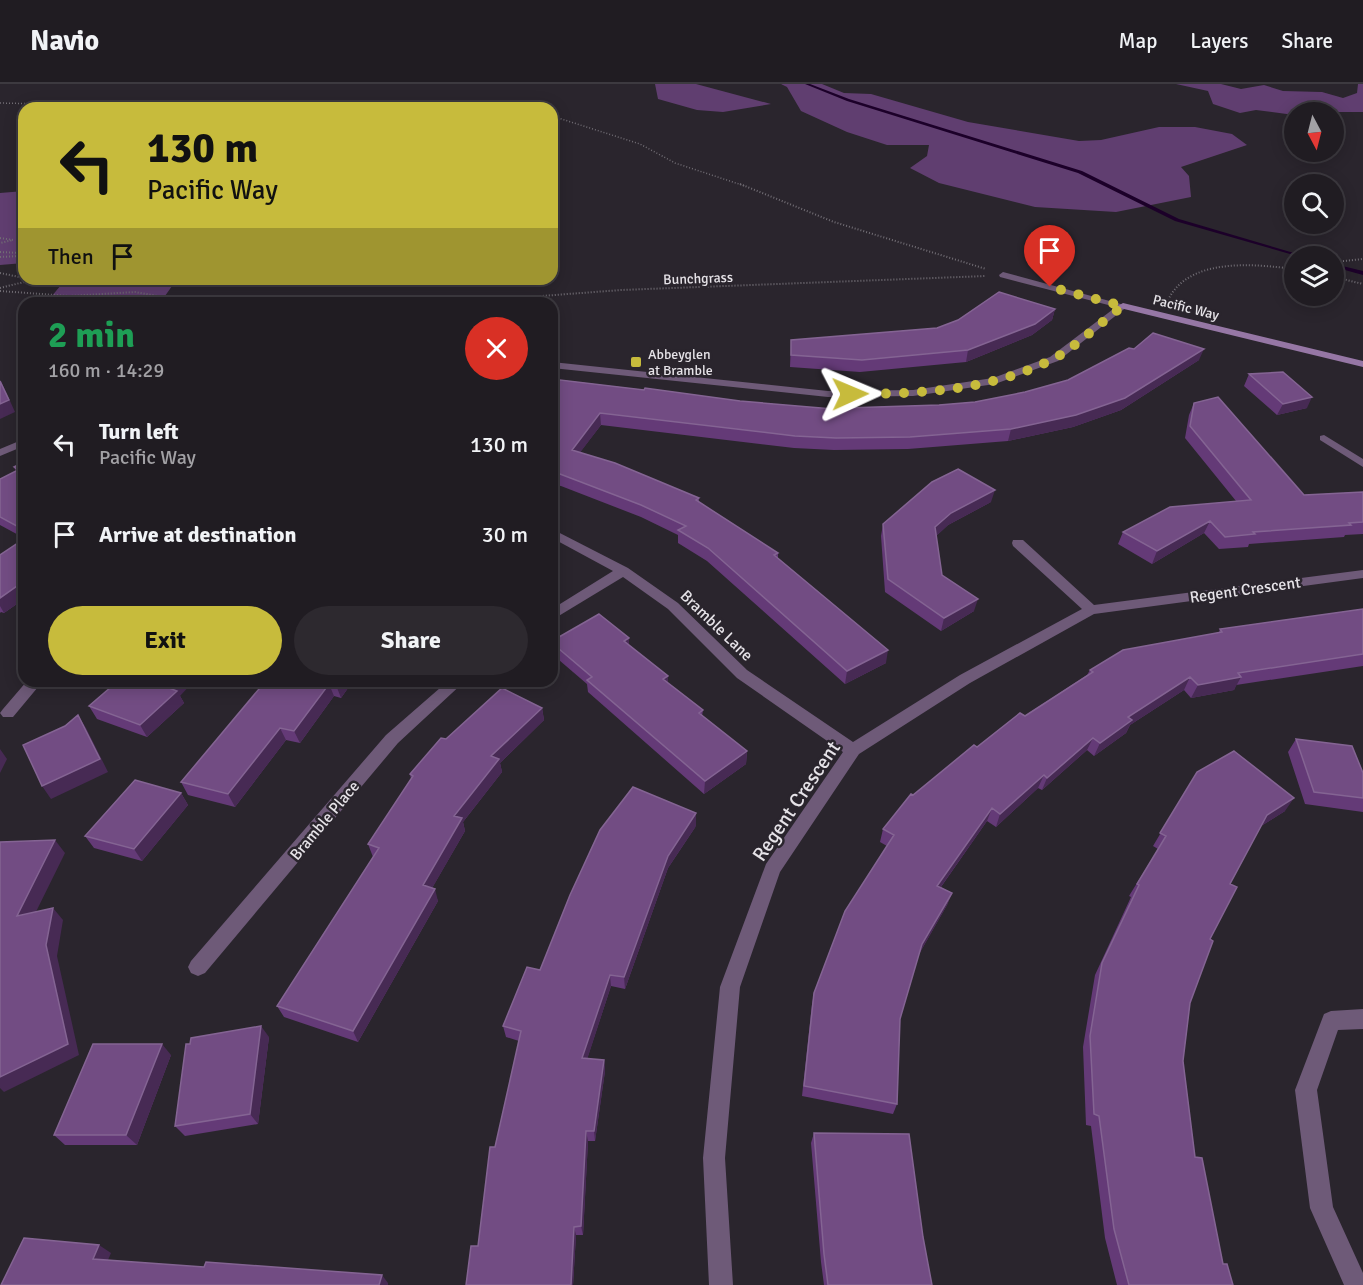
<!DOCTYPE html>
<meta charset="utf-8">
<style>
:root{--surface:#201c22;--page:#2d292f;--text:#f1f3f6;--muted:#a2a1a5;--line:#3d3a40;--accent:#c7bb3c}
body{margin:0;font-family:Signika,sans-serif;background:var(--page);color:var(--text);height:100vh;display:flex;flex-direction:column;font-size:22px;white-space:nowrap}
*{box-sizing:border-box;margin:0}
p{font-size:20px;color:var(--muted)}
.icon{flex:none;width:33px;height:33px;fill:none;stroke:currentColor;stroke-width:2;stroke-linecap:round;stroke-linejoin:round}
.map{position:relative;flex:1;overflow:hidden}
.drawer{position:absolute;left:18px;top:213px;width:540px;height:390px;display:flex;flex-direction:column;background:var(--surface);border-radius:18px;box-shadow:0 3px 15px #0003,0 0 0 2px var(--line)}
.drawer>*{flex:none}
.hud{position:absolute;left:18px;top:18px;width:540px;height:183px;border-radius:18px;box-shadow:0 3px 15px #0003,0 0 0 2px var(--line);background:#c7bb3c;color:#111;overflow:hidden}
.needle{width:39px;rotate:173deg}
.buttons{position:absolute;left:1284px;top:18px;display:grid;gap:12px}
.buttons a{display:grid;place-items:center;width:60px;height:60px;border-radius:50%;background:var(--surface);box-shadow:0 3px 15px #0003,0 0 0 2px var(--line);font-size:30px}
.pin{position:absolute;display:grid;place-items:center;width:51px;height:51px;color:#fff;margin:-62px -26px;border-radius:50% 50% 50% 0;rotate:-45deg;box-shadow:0 0 6px #0007}
.pin .icon{rotate:45deg}
.me{position:absolute;width:66px;margin:-33px;rotate:89deg;stroke-linejoin:round;filter:drop-shadow(0 0 4px #0008)}
.turn{display:flex;align-items:center;gap:21px;height:126px;padding:0 30px;font-size:27px}
.turn .icon{width:78px;height:78px;stroke-width:2.5}
.turn b{display:block;font-size:42px;line-height:51px}
.then{display:flex;align-items:center;height:57px;padding:0 30px;background:#0003;gap:12px;font-size:22px}
.round{display:grid;place-items:center;flex:none;width:63px;height:63px;border-radius:32px;background:var(--page)}
.overview{display:flex;align-items:center;justify-content:space-between;height:102px;padding:0 30px}
h1{font-size:36px;font-weight:700;line-height:45px;color:#1e9e55}
.button{display:flex;gap:12px;margin-top:auto;padding:12px 30px}
.button a{flex:1;height:69px;border-radius:36px;background:var(--accent);color:#111;font-size:24px;font-weight:700;line-height:69px;text-align:center}
.button a+a{background:var(--page);color:var(--text)}
ul{padding:0;list-style:none}
li{display:flex;align-items:center;gap:18px;height:90px;padding:0 30px}
li div{flex:1}
li b{display:block;font-size:22px}
li em{font-style:normal}
header{display:flex;align-items:center;gap:36px;box-sizing:border-box;height:84px;padding:0 30px;background:var(--surface);border-bottom:2px solid var(--line)}
header strong{font-size:28px}
nav{display:flex;gap:33px;margin-inline-start:auto;font-size:21px}
.map>svg:first-child{display:block}
.green{fill:#603e70}
.lines{fill:none;stroke-linecap:round;stroke-linejoin:round}
.stream{fill:#1c0029;fill-rule:evenodd}
.path-far1{stroke:#726e75;stroke-width:1.5;stroke-dasharray:1 2;stroke-linecap:butt}
.path{stroke:#726e75;stroke-width:2;stroke-dasharray:1 2;stroke-linecap:butt}
.street{fill:#6e5a78;fill-rule:evenodd}
.secondary{fill:#9677a5;fill-rule:evenodd}
.wall{fill:#643a77}
.shaded-wall{fill:#472a54}
.building{fill:#724c83;stroke:#846493;stroke-width:1.5}
.route{stroke:#c7bb3c;stroke-width:10;stroke-dasharray:0 18}
.poi-dot{fill:#c7bb3c;stroke:#2a252d;stroke-width:2}
.labels{text-anchor:middle;stroke-width:5;stroke-linejoin:round;paint-order:stroke}
.far-street-label{font-size:14px;fill:#e6e3e8;stroke:#2a252d}
.far-poi-label{font-size:14px;fill:#e6e3e8;stroke:#2a252d;text-anchor:start}
.street-label{font-size:16px;fill:#e6e3e8;stroke:#2a252d}
.near-street-label{font-size:20px;fill:#e6e3e8;stroke:#2a252d}
</style>
<header>
<strong>Navio</strong>
<nav><a>Map</a><a>Layers</a><a>Share</a></nav>
</header>
<div class="map">
<svg width="1363" height="1201" viewBox="0 0 1363 1201">
<rect width="100%" height="100%" fill="#2a252d"/>
<path class="green" d="M 655,0 L 696,0 L 771,20 L 723,28 L 697,26 L 658,15 Z
M 781,0 L 822,0 L 844,9 L 871,10 L 968,38 L 1079,57 L 1101,56 L 1159,43 L 1195,43 L 1232,50 L 1247,61 L 1181,83 L 1189,92 L 1191,113 L 1116,128 L 1035,123 L 939,99 L 910,84 L 927,72 L 929,61 L 887,61 L 847,48 L 801,27 L 787,3 Z
M 1176,0 L 1221,0 L 1241,5 L 1264,1 L 1283,7 L 1322,8 L 1343,14 L 1357,9 L 1358,0 L 1363,0 L 1363,28 L 1294,28 L 1294,31 L 1256,26 L 1240,29 L 1213,20 L 1208,7 Z
M 24,107 L 24,179 L 0,181 L 0,109 Z
M 66,195 L 177,195 L 160,219 L 46,219 Z"/>
<g class="lines">
<path class="stream" d="M 805,0 L 810,0 L 849,15 L 1082,87 L 1179,135 L 1304,172 L 1297,172 L 1175,137 L 1078,89 L 847,17 Z
M 1334,180 L 1363,187 L 1363,191 L 1334,183 Z"/>
<path class="path-far1" d="M 0,19 L 141,22 L 406,17 L 528,24
M 552,32 L 640,60 L 675,79 L 745,102"/>
<path class="path" d="M 740,100 L 834,138 L 986,185
M 0,154 L 13,156 L 0,159
M 0,168 L 20,169 L 20,172 L 0,173
M 1334,178 L 1363,175
M 0,189 L 24,194
M 1334,193 L 1363,200
M 0,204 L 32,196 L 30,195
M 0,207 L 69,212 L 135,208 L 197,219
M 1168,216 C 1189,173 1254,180 1294,185
M 290,219 L 309,217 L 369,219
M 393,219 L 488,216 L 621,206 L 986,192"/>
<path class="street" d="M 1003,188 L 1128,222 L 1058,277 L 995,300 L 913,312 L 828,313 L 552,284 L 552,278 L 828,307 L 913,306 L 993,294 L 1050,273 L 1116,223 L 1000,193 L 999,191 Z
M 1324,351 L 1363,375 L 1363,383 L 1320,356 L 1320,352 Z
M 24,355 L 24,362 L 0,372 L 0,365 Z
M 552,445 L 628,484 L 678,519 L 747,586 L 853,658 L 960,591 L 1082,525 L 1013,462 L 1012,459 L 1013,456 L 1023,456 L 1094,521 L 1363,486 L 1363,494 L 1094,530 L 970,599 L 859,670 L 780,788 L 740,903 L 725,1074 L 733,1201 L 709,1201 L 703,1074 L 720,903 L 766,780 L 843,668 L 737,594 L 668,525 L 623,493 L 552,536 L 552,525 L 613,487 L 552,454 Z
M 27,597 L 43,597 L 13,633 L 3,633 L 0,629 L 3,625 Z
M 448,597 L 465,597 L 398,659 L 205,889 L 198,892 L 191,889 L 188,883 L 191,877 L 386,651 Z
M 1363,925 L 1363,945 L 1338,946 L 1317,1006 L 1333,1123 L 1363,1189 L 1363,1201 L 1344,1201 L 1310,1124 L 1295,1006 L 1324,930 L 1331,927 Z"/>
<path class="secondary" d="M 1123,219 L 1363,277 L 1363,283 L 1120,224 L 1118,222 Z"/>
</g>
<path class="wall" d="M 1055,225 L 1052,236 L 1032,251 L 966,278 L 860,288 L 790,283 L 791,256 L 937,244 Z
M 1134,265 L 1199,276 L 1121,326 L 1073,343 L 1008,357 L 908,365 L 834,366 L 794,364 L 601,341 L 580,368 L 699,414 L 699,418 L 778,469 L 778,474 L 886,579 L 845,600 L 707,477 L 678,459 L 678,451 L 641,433 L 561,402 L 552,401 L 552,295 L 740,317 L 844,326 L 845,324 L 939,321 L 975,318 L 1025,308 L 1068,296 Z
M 1249,290 L 1307,324 L 1277,331 L 1244,302 Z
M 1194,319 L 1304,411 L 1363,408 L 1363,450 L 1345,451 L 1344,453 L 1249,460 L 1248,463 L 1219,465 L 1204,449 L 1152,480 L 1118,460 L 1123,448 L 1236,417 L 1185,354 L 1189,331 Z
M 24,378 L 24,454 L 0,441 L 0,395 L 16,387 L 14,383 Z
M 991,418 L 948,441 L 936,452 L 942,491 L 974,527 L 941,547 L 885,508 L 881,452 L 883,440 Z
M 24,455 L 24,515 L 4,529 L 1,528 L 0,529 L 0,471 Z
M 1363,525 L 1363,582 L 1236,601 L 1234,606 L 1191,614 L 1184,606 L 1130,641 L 1126,649 L 1094,672 L 1087,666 L 1042,706 L 1038,704 L 996,743 L 987,737 L 941,803 L 952,809 L 947,821 L 919,870 L 900,935 L 897,1020 L 893,1030 L 802,1012 L 812,920 L 814,909 L 887,762 L 880,758 L 883,745 L 913,711 L 977,663 L 1087,591 L 1090,586 L 1219,548 L 1220,545 Z
M 629,554 L 629,561 L 668,592 L 668,599 L 703,626 L 702,632 L 747,667 L 746,680 L 704,710 L 588,608 L 587,600 L 552,570 L 552,557 Z
M 353,597 L 341,614 L 334,612 L 300,659 L 286,656 L 235,723 L 188,711 L 181,698 L 270,600 Z
M 180,612 L 184,619 L 147,653 L 97,635 L 89,622 Z
M 542,624 L 544,636 L 500,679 L 502,688 L 463,738 L 465,747 L 432,804 L 438,817 L 358,958 L 284,933 L 277,922 L 373,773 L 368,760 L 411,695 L 410,690 L 446,655 Z
M 1296,655 L 1363,689 L 1363,728 L 1305,720 L 1288,668 Z
M 1197,688 L 1285,727 L 1261,742 L 1230,800 L 1210,855 L 1190,919 L 1183,977 L 1195,1073 L 1223,1180 L 1233,1201 L 1117,1201 L 1105,1154 L 1091,1042 L 1086,1041 L 1083,963 L 1095,891 L 1131,813 L 1129,812 L 1158,765 L 1153,762 Z
M 181,709 L 188,721 L 142,777 L 94,764 L 85,752 Z
M 696,742 L 668,784 L 625,905 L 611,902 L 587,975 L 604,976 L 605,987 L 595,1057 L 588,1057 L 583,1151 L 576,1151 L 573,1201 L 466,1201 L 478,1162 L 495,1063 L 519,957 L 506,953 L 503,942 L 540,886 Z
M 269,953 L 258,1040 L 185,1052 L 175,1042 Z
M 171,971 L 137,1061 L 65,1061 L 54,1051 Z
M 814,1049 L 923,1153 L 932,1201 L 824,1201 L 821,1178 L 811,1059 Z"/>
<path class="shaded-wall" d="M 1055,225 L 1052,236 L 1032,251 L 966,278 L 968,266 Z
M 1204,265 L 1199,276 L 1121,326 L 1073,343 L 1008,357 L 1011,345 Z
M 1,297 L 15,328 L 0,335 L 0,320 Z
M 1312,313 L 1307,324 L 1277,331 L 1283,320 Z
M 600,329 L 601,341 L 573,378 L 572,366 Z
M 995,406 L 991,418 L 948,441 L 932,456 L 935,443 L 951,429 Z
M 1210,437 L 1204,449 L 1152,480 L 1157,467 Z
M 24,497 L 24,515 L 4,529 L 0,522 L 0,514 Z
M 978,515 L 974,527 L 941,547 L 944,534 Z
M 629,554 L 629,566 L 624,557 Z
M 888,566 L 886,579 L 845,600 L 847,587 Z
M 668,592 L 668,604 L 663,595 Z
M 1190,593 L 1184,606 L 1130,641 L 1126,649 L 1094,672 L 1100,659 L 1128,633 Z
M 1241,593 L 1234,606 L 1191,614 L 1198,601 Z
M 176,597 L 194,597 L 180,612 L 184,619 L 147,653 L 140,641 Z
M 339,597 L 353,597 L 341,614 L 336,601 Z
M 329,600 L 334,612 L 300,659 L 294,647 Z
M 542,624 L 544,636 L 500,679 L 502,688 L 463,738 L 465,747 L 427,813 L 423,801 L 454,732 L 491,672 Z
M 78,631 L 86,644 L 108,688 L 51,715 L 42,702 Z
M 280,644 L 286,656 L 235,723 L 228,710 Z
M 1093,654 L 1087,666 L 1042,706 L 1047,694 Z
M 0,665 L 7,675 L 0,689 Z
M 747,667 L 746,680 L 704,710 L 705,697 Z
M 1044,691 L 1038,704 L 996,743 L 1000,730 Z
M 181,709 L 188,721 L 142,777 L 134,765 Z
M 1294,714 L 1285,727 L 1258,744 L 1267,731 Z
M 992,724 L 987,737 L 933,814 L 937,802 Z
M 696,729 L 696,742 L 668,784 L 625,905 L 624,893 L 668,772 Z
M 55,756 L 65,769 L 28,844 L 17,832 Z
M 435,805 L 438,817 L 358,958 L 353,947 Z
M 952,809 L 947,821 L 918,872 L 922,860 Z
M 53,824 L 63,836 L 57,872 L 79,971 L 4,1008 L 0,1004 L 0,993 L 46,861 Z
M 610,891 L 611,902 L 584,985 L 582,974 Z
M 261,942 L 269,953 L 258,1040 L 250,1030 Z
M 162,960 L 171,971 L 137,1061 L 126,1051 Z
M 604,976 L 605,987 L 595,1057 L 594,1047 Z
M 586,1047 L 588,1057 L 583,1151 L 581,1142 Z
M 574,1143 L 576,1151 L 573,1201 L 571,1201 Z
M 99,1161 L 111,1169 L 105,1183 L 93,1175 Z
M 382,1191 L 388,1199 L 388,1201 L 379,1201 Z"/>
<path class="building" d="M 999,208 L 1055,225 L 1035,240 L 968,266 L 862,276 L 791,271 L 791,256 L 937,244 L 958,236 Z
M 1153,249 L 1204,265 L 1125,314 L 1076,331 L 1011,345 L 910,353 L 836,354 L 795,352 L 600,329 L 572,366 L 615,379 L 699,414 L 696,416 L 778,469 L 774,471 L 888,566 L 847,587 L 708,464 L 678,446 L 686,442 L 641,421 L 560,390 L 552,389 L 552,295 L 644,306 L 645,304 L 740,317 L 845,326 L 845,324 L 939,321 L 975,318 L 1025,308 L 1068,296 L 1129,264 L 1134,265 Z
M 1283,288 L 1312,313 L 1283,320 L 1249,290 Z
M 0,297 L 9,316 L 0,320 Z
M 1218,313 L 1304,411 L 1363,408 L 1363,438 L 1349,439 L 1351,441 L 1253,448 L 1255,450 L 1225,453 L 1210,437 L 1157,467 L 1123,448 L 1170,423 L 1251,416 L 1190,342 L 1194,319 Z
M 24,378 L 24,446 L 0,433 L 0,395 L 18,386 L 14,383 Z
M 958,385 L 995,406 L 951,429 L 935,443 L 942,491 L 978,515 L 944,534 L 888,495 L 883,440 L 932,398 Z
M 24,455 L 24,497 L 0,514 L 0,471 Z
M 1363,525 L 1363,570 L 1238,589 L 1241,593 L 1198,601 L 1190,593 L 1128,633 L 1132,636 L 1100,659 L 1093,654 L 1047,694 L 1044,691 L 1000,730 L 992,724 L 937,802 L 952,809 L 922,860 L 900,935 L 897,1020 L 804,1002 L 814,909 L 845,827 L 894,751 L 883,745 L 911,710 L 913,711 L 974,661 L 977,663 L 1020,629 L 1025,632 L 1093,588 L 1090,586 L 1123,566 L 1222,548 L 1220,545 Z
M 599,530 L 629,554 L 624,557 L 668,592 L 663,595 L 703,626 L 699,629 L 747,667 L 705,697 L 587,596 L 592,593 L 552,559 L 552,557 Z
M 118,597 L 176,597 L 169,604 L 177,607 L 140,641 L 89,622 Z
M 272,597 L 339,597 L 336,601 L 329,600 L 294,647 L 280,644 L 228,710 L 181,698 L 264,599 L 270,600 Z
M 502,604 L 542,624 L 491,672 L 499,675 L 454,732 L 462,734 L 423,801 L 435,805 L 353,947 L 277,922 L 379,764 L 368,760 L 413,692 L 410,690 L 441,654 L 446,655 Z
M 78,631 L 100,675 L 42,702 L 23,661 L 65,642 Z
M 1296,655 L 1352,662 L 1363,689 L 1363,714 L 1314,708 Z
M 1234,667 L 1294,714 L 1267,731 L 1230,800 L 1237,803 L 1210,855 L 1213,857 L 1190,919 L 1183,977 L 1195,1073 L 1202,1074 L 1223,1180 L 1227,1180 L 1233,1201 L 1129,1201 L 1114,1145 L 1099,1032 L 1094,1030 L 1090,952 L 1102,879 L 1139,801 L 1137,800 L 1166,752 L 1160,749 L 1197,688 Z
M 135,696 L 181,709 L 134,765 L 85,752 Z
M 633,703 L 696,729 L 668,772 L 624,893 L 610,891 L 582,974 L 604,976 L 594,1047 L 586,1047 L 581,1142 L 574,1143 L 571,1201 L 466,1201 L 471,1162 L 478,1162 L 490,1063 L 495,1063 L 521,947 L 503,942 L 527,883 L 540,886 L 570,811 L 600,746 Z
M 55,756 L 17,832 L 53,824 L 46,861 L 68,960 L 0,993 L 0,758 Z
M 261,942 L 250,1030 L 175,1042 L 186,960 L 190,960 L 191,954 Z
M 93,960 L 162,960 L 126,1051 L 54,1051 Z
M 814,1049 L 909,1050 L 923,1153 L 932,1201 L 828,1201 L 824,1170 Z
M 24,1154 L 99,1161 L 93,1175 L 204,1183 L 206,1178 L 382,1191 L 379,1201 L 1,1201 Z"/>
<g class="lines">
<path class="route" d="M 850,310 C 918,310 991,307 1053,275 C 1075,264 1102,237 1123,222 L 1050,203"/>
</g>
<rect class="poi-dot" x="630" y="272" width="12" height="12" rx="3"/>
<g class="labels">
<g class="far-street-label">
<text transform="translate(698 194) rotate(-2)" y="5">Bunchgrass</text>
<text transform="translate(1186 223) rotate(14)" y="5">Pacific Way</text>
</g>
<g class="far-poi-label">
<text x="648" y="275">Abbeyglen<tspan x="648" dy="16">at Bramble</tspan></text>
</g>
<g class="street-label">
<text transform="translate(1245 505) rotate(-8)" y="6">Regent Crescent</text>
<text transform="translate(717 541) rotate(44)" y="6">Bramble Lane</text>
<text transform="translate(324 736) rotate(-50)" y="6">Bramble Place</text>
</g>
<g class="near-street-label">
<text transform="translate(796 717) rotate(-56)" y="7">Regent Crescent</text>
</g>
</g>
</svg>
<div class="buttons">
<a><svg class="needle" viewBox="-14 -14 28 28"><path d="M0-13l5 13h-10z" fill="#e53935"/><path d="M0 13l5-13h-10z" fill="#a2a1a5"/></svg></a>
<a><svg class="icon" aria-label="search" viewBox="0 0 24 24"><circle cx="10" cy="10" r="6"/><path d="M15 15l6 6"/></svg></a>
<a><svg class="icon" aria-label="layers" viewBox="0 0 24 24"><path d="M12 4l9 5-9 5-9-5zM3 14l9 5 9-5"/></svg></a>
</div>
<div class="pin" style="left:1050px;top:203px;background:#d93025"><svg class="icon" aria-label="arrive" viewBox="0 0 24 24"><path d="M6 21V4h12l-3 4 3 4H6"/></svg></div>
<svg class="me" style="left:850px;top:310px" viewBox="-20 -20 40 40"><path d="M0-17L14 15 0 8-14 15z" fill="#c7bb3c" stroke="#fff" stroke-width="4"/></svg>
<div class="hud">
<div class="turn"><svg class="icon" aria-label="left" viewBox="0 0 24 24"><path d="M17 20v-9H6M10 6l-5 5 5 5"/></svg><div><b>130 m</b>Pacific Way</div></div>
<div class="then">Then<svg class="icon" aria-label="arrive" viewBox="0 0 24 24"><path d="M6 21V4h12l-3 4 3 4H6"/></svg></div>
</div>
<section class="drawer">
<div class="overview"><div><h1>2 min</h1><p>160 m · 14:29</p></div><a class="round" style="background:#d93025;color:#fff"><svg class="icon" aria-label="close" viewBox="0 0 24 24"><path d="M6 6l12 12M18 6L6 18"/></svg></a></div>
<ul>
<li><svg class="icon" aria-label="left" viewBox="0 0 24 24"><path d="M17 20v-9H6M10 6l-5 5 5 5"/></svg><div><b>Turn left</b><p>Pacific Way</p></div><em>130 m</em></li>
<li><svg class="icon" aria-label="arrive" viewBox="0 0 24 24"><path d="M6 21V4h12l-3 4 3 4H6"/></svg><div><b>Arrive at destination</b></div><em>30 m</em></li>
</ul>
<div class="button"><a>Exit</a><a>Share</a></div>
</section>
</div>
